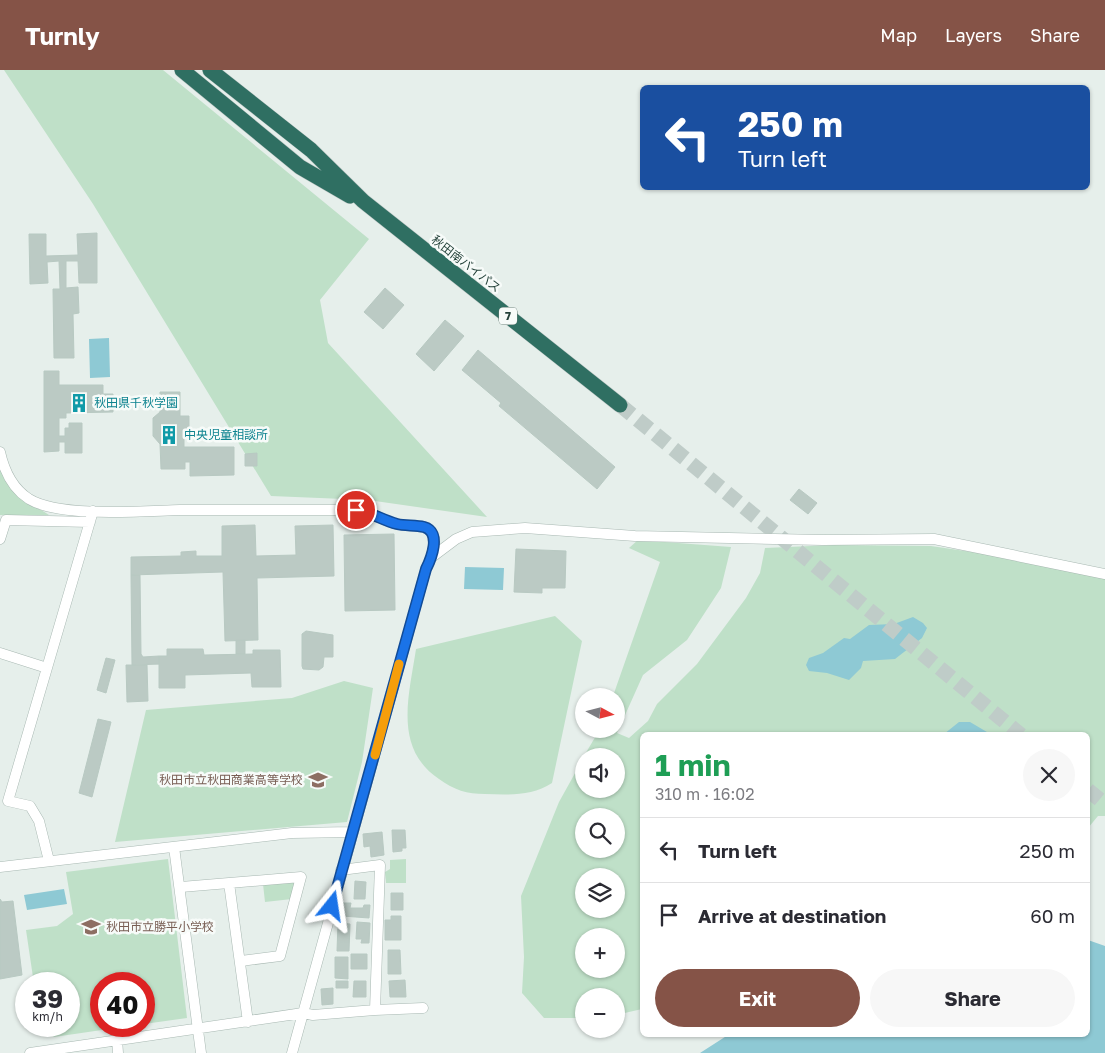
<!DOCTYPE html>
<meta charset="utf-8">
<style>
:root{--surface:#fff;--page:#f7f7f7;--text:#2b2b33;--muted:#7c7c81;--line:#e1e1e2;--accent:#855347}
body{margin:0;font-family:"Golos Text","Noto Sans JP",sans-serif;background:var(--page);color:var(--text);height:100vh;display:flex;flex-direction:column;font-size:19px;white-space:nowrap}
*{box-sizing:border-box;margin:0}
p{font-size:16px;color:var(--muted)}
.icon{flex:none;width:28px;height:28px;fill:none;stroke:currentColor;stroke-width:2;stroke-linecap:round;stroke-linejoin:round}
.map{position:relative;flex:1;overflow:hidden}
.details{position:absolute;left:640px;top:662px;width:450px;height:305px;display:flex;flex-direction:column;background:var(--surface);border-radius:8px;box-shadow:0 1px 4px #0004}
.details>*{flex:none}
.top-card{position:absolute;left:640px;top:15px;width:450px;height:105px;border-radius:8px;box-shadow:0 1px 4px #0004;background:#1a4fa0;color:#fff;overflow:hidden}
.needle{width:32px;rotate:97deg}
.fabs{position:absolute;left:575px;top:618px;display:grid;gap:10px}
.fabs a{display:grid;place-items:center;width:50px;height:50px;border-radius:50%;background:var(--surface);box-shadow:0 1px 4px #0004;font-size:25px}
.speed{position:absolute;left:15px;top:902px;display:flex;gap:10px;font-size:25px;font-weight:700;text-align:center}
.speed>*{display:grid;place-content:center;width:65px;height:65px;border-radius:50%;background:var(--surface);box-shadow:0 1px 4px #0004;line-height:1}
.speed small{font-size:12px;font-weight:400}
.speed .limit{border:8px solid #d22;background:#fff;color:#111}
.pin{position:absolute;display:grid;place-items:center;width:42px;height:42px;color:#fff;margin:-21px;border:2px solid #fff;border-radius:50%;box-shadow:0 1px 5px #0007}
.me{position:absolute;width:55px;margin:-28px;rotate:15deg;stroke-linejoin:round;filter:drop-shadow(0 0 4px #0008)}
.turn{display:flex;align-items:center;gap:18px;height:105px;padding:0 15px;font-size:22px}
.turn .icon{width:65px;height:65px;stroke-width:2.5}
.turn b{display:block;font-size:35px;line-height:42px}
.round{display:grid;place-items:center;flex:none;width:52px;height:52px;border-radius:26px;background:var(--page)}
.summary{display:flex;align-items:center;justify-content:space-between;height:85px;padding:0 15px}
h1{font-size:30px;font-weight:700;line-height:38px;color:#1e9e55}
.primary-button{display:flex;gap:10px;margin-top:auto;padding:10px 15px}
.primary-button a{flex:1;height:58px;border-radius:30px;background:var(--accent);color:#fff;font-size:20px;font-weight:700;line-height:58px;text-align:center}
.primary-button a+a{background:var(--page);color:var(--text)}
ul{padding:0;list-style:none}
li{display:flex;align-items:center;gap:15px;height:65px;padding:0 15px;border-top:1px solid var(--line)}
li div{flex:1}
li b{display:block;font-size:19px}
li em{font-style:normal}
header{display:flex;align-items:center;gap:30px;box-sizing:border-box;height:70px;padding:0 25px;background:var(--accent);color:#fff}
header strong{font-size:24px}
nav{display:flex;gap:28px;margin-inline-start:auto;font-size:18px}
.map>svg:first-child{display:block}
.green{fill:#bfe0c8;fill-rule:evenodd}
.water{fill:#8ec9d4}
.building{fill:#bbcac4;stroke:#b8c9c2}
.lines{fill:none;stroke-linecap:round;stroke-linejoin:round}
.highway-tunnel{stroke:#bfccc8;stroke-width:15;stroke-dasharray:15 8;stroke-linecap:butt}
.minor-casing{stroke:#a8b8b2;stroke-width:11}
.highway-casing{stroke:#c2cac8;stroke-width:16}
.minor{stroke:#fff;stroke-width:10}
.highway{stroke:#2f6f62;stroke-width:15}
.route-casing{stroke:#114b97;stroke-width:12}
.route{stroke:#1a73e8;stroke-width:9}
.slow{stroke:#f59e0b;stroke-width:9}
.labels{text-anchor:middle;stroke-width:5;stroke-linejoin:round;paint-order:stroke}
.shield{fill:#f7fbf9;stroke:#637a73;stroke-width:1}
.shield-label{font-size:11px;font-weight:bold;fill:#24423a}
.street-label{font-size:12px;fill:#24423a;stroke:#f7fbf9}
.culture-label{font-size:12px;fill:#0d838f;stroke:#f7fbf9;text-anchor:start}
.education-label{font-size:12px;fill:#785e54;stroke:#f7fbf9;text-anchor:end}
</style>
<header>
<strong>Turnly</strong>
<nav><a>Map</a><a>Layers</a><a>Share</a></nav>
</header>
<div class="map">
<svg width="1105" height="983" viewBox="0 0 1105 983">
<rect width="100%" height="100%" fill="#e6efeb"/>
<path class="green" d="M 4,0 L 163,0 L 369,169 L 320,230 L 328,273 L 487,447 L 368,430 L 271,426 L 93,134 Z
M 0,398 L 15,423 L 49,445 L 0,445 Z
M 638,470 L 731,477 L 721,518 L 687,570 L 643,605 L 617,663 L 629,668 L 648,651 L 657,634 L 697,594 L 746,528 L 760,503 L 765,478 L 834,475 L 931,476 L 1006,487 L 1105,508 L 1105,746 L 1098,746 L 1088,758 L 1088,665 L 642,665 L 642,939 L 616,945 L 616,926 L 584,926 L 584,948 L 544,948 L 522,923 L 524,887 L 521,826 L 559,732 L 584,687 L 584,719 L 616,719 L 616,686 L 584,686 L 600,659 L 616,659 L 616,626 L 613,626 L 660,492 L 629,478 ZM 584,746 L 616,746 L 616,779 L 584,779 ZM 584,806 L 616,806 L 616,839 L 584,839 ZM 584,866 L 616,866 L 616,899 L 584,899 Z
M 555,546 L 582,571 L 552,713 C 532,726 509,725 485,724 C 467,724 454,720 439,709 C 393,678 409,626 416,579 Z
M 344,611 L 373,618 L 362,692 L 347,752 L 115,772 L 146,640 L 292,628 Z
M 168,789 L 187,948 L 144,954 L 144,914 L 101,914 L 101,956 L 129,956 L 54,967 L 41,958 L 41,956 L 69,956 L 69,914 L 34,914 L 26,860 L 57,856 L 73,844 L 66,802 Z
M 406,789 L 406,813 L 386,813 L 385,802 L 390,799 L 390,790 Z
M 296,811 L 292,829 L 265,832 L 263,814 Z"/>
<path class="water" d="M 109,268 L 110,307 L 90,308 L 89,269 Z
M 465,497 L 504,498 L 503,520 L 464,519 Z
M 913,547 L 923,553 L 927,558 L 922,568 L 895,589 L 863,591 L 861,598 L 849,610 L 827,603 L 809,601 L 806,595 L 809,588 L 823,583 L 844,568 L 850,569 L 869,555 L 894,554 Z
M 959,652 L 970,652 L 992,665 L 931,665 L 944,664 Z
M 64,819 L 67,834 L 27,840 L 24,825 Z
M 1088,870 L 1105,876 L 1105,983 L 700,983 L 728,965 L 1088,965 Z"/>
<path class="building" d="M 97,163 L 97,213 L 79,213 L 78,191 L 66,191 L 66,218 L 78,217 L 79,243 L 73,244 L 74,288 L 54,288 L 53,219 L 60,219 L 59,191 L 47,192 L 48,213 L 30,214 L 29,164 L 46,164 L 46,186 L 78,185 L 77,164 Z
M 385,218 L 404,235 L 383,259 L 364,242 Z
M 445,250 L 464,266 L 434,301 L 416,284 Z
M 478,280 L 615,397 L 597,419 L 499,336 L 501,333 L 462,300 Z
M 44,301 L 59,301 L 59,315 L 103,315 L 103,324 L 113,324 L 113,342 L 66,343 L 66,348 L 59,348 L 59,366 L 65,366 L 65,358 L 69,358 L 69,353 L 82,353 L 82,383 L 65,383 L 65,372 L 59,372 L 59,381 L 44,382 Z
M 160,322 L 180,322 L 180,346 L 189,346 L 189,363 L 184,363 L 184,377 L 234,377 L 234,405 L 190,406 L 190,392 L 185,392 L 185,399 L 161,399 L 160,374 L 153,366 L 153,348 L 160,342 Z
M 257,383 L 257,396 L 245,396 L 245,384 Z
M 799,419 L 817,433 L 808,444 L 790,430 Z
M 255,455 L 256,486 L 296,485 L 295,456 L 333,455 L 334,506 L 257,508 L 258,570 L 225,571 L 223,502 L 131,505 L 131,487 L 181,486 L 181,482 L 196,481 L 196,486 L 222,486 L 222,456 Z
M 394,464 L 395,540 L 345,541 L 344,465 Z
M 516,479 L 566,481 L 565,518 L 542,518 L 542,523 L 514,522 Z
M 131,505 L 140,505 L 141,584 L 143,587 L 159,586 L 159,594 L 132,595 Z
M 306,561 L 333,565 L 333,587 L 324,587 L 323,597 L 319,600 L 303,599 L 302,596 L 302,564 Z
M 236,570 L 245,570 L 245,584 L 236,584 Z
M 167,579 L 203,579 L 204,585 L 253,584 L 253,580 L 280,580 L 281,617 L 252,617 L 251,603 L 185,605 L 185,618 L 159,618 L 159,586 L 167,586 Z
M 106,588 L 115,590 L 106,623 L 97,620 Z
M 126,595 L 147,595 L 148,631 L 127,632 Z
M 98,649 L 111,652 L 92,727 L 79,723 Z
M 392,760 L 405,760 L 406,778 L 402,778 L 402,781 L 393,782 Z
M 382,762 L 384,785 L 371,787 L 370,776 L 364,777 L 363,764 Z
M 355,811 L 366,812 L 365,829 L 354,829 Z
M 391,823 L 403,823 L 403,840 L 391,840 Z
M 0,829 L 2,832 L 13,831 L 22,905 L 0,909 Z
M 343,833 L 351,833 L 350,838 L 363,838 L 364,835 L 370,835 L 369,848 L 342,846 Z
M 391,846 L 401,846 L 401,870 L 385,870 L 385,850 L 391,850 Z
M 357,852 L 370,853 L 369,873 L 361,873 L 362,869 L 356,869 Z
M 338,853 L 350,854 L 349,881 L 337,881 Z
M 388,880 L 400,880 L 401,904 L 388,904 Z
M 351,884 L 367,884 L 367,899 L 351,899 Z
M 335,887 L 348,887 L 348,909 L 335,908 Z
M 405,910 L 406,927 L 390,927 L 389,911 Z
M 336,911 L 348,911 L 348,918 L 336,918 Z
M 354,911 L 366,911 L 366,927 L 353,927 Z
M 333,918 L 333,934 L 322,935 L 321,919 Z"/>
<g class="lines">
<path class="highway-tunnel" d="M 620,335 L 1021,665
M 1088,720 L 1105,734"/>
<g class="minor-casing">
<path id="minor" d="M 0,382 C 4,400 12,418 29,429 C 60,448 143,441 180,440 C 238,440 297,440 355,440 C 371,442 382,450 396,454 C 405,456 415,455 424,457 C 442,462 431,489 426,499 L 292,983
M 0,469 L 6,450 L 90,452
M 432,487 L 456,469 L 472,462 L 525,458 L 635,466 L 823,470 L 934,469 L 1105,504
M 0,583 L 47,598
M 174,777 L 201,983
M 49,791 L 39,751 L 30,736 L 8,731 L 93,441
M 0,797 L 292,763 L 353,762
M 181,817 L 229,813
M 241,891 L 280,886 L 301,807 L 229,813 L 248,952
M 375,940 L 423,938
M 117,969 L 118,983
M 30,983 L 303,943 L 313,945 L 375,940 L 380,795 L 341,800"/>
</g>
<g class="highway-casing">
<path id="highway" d="M 182,0 L 300,97 L 350,126
M 210,0 L 311,80 L 363,131 L 620,335"/>
</g>
<use href="#minor" class="minor"/>
<use href="#highway" class="highway"/>
</g>
<g class="lines">
<g class="route-casing">
<path id="route" d="M 332,836 L 426,499 C 431,489 442,462 424,457 C 415,455 405,456 397,454 C 382,450 371,442 356,440"/>
</g>
<use href="#route" class="route"/>
<path class="slow" d="M 375,685 L 399,594"/>
</g>
<defs>
<g id="building-bare" transform="scale(1.5)"><path d="M-4-6H4V6H1V3H-1V6H-4ZM-2.5-4.3h1.7v1.8h-1.7ZM.8-4.3h1.7v1.8H.8ZM-2.5-1h1.7V.8h-1.7ZM.8-1h1.7V.8H.8Z" fill="#0f9aa8" stroke="#f7fbf9" stroke-width="2.5" paint-order="stroke"/></g>
<g id="school-bare" transform="scale(1.5)"><path d="M0-5L7-2L0 1L-7-2ZM-4 1L0 2.5L4 1V4Q0 6-4 4Z" fill="#8d6e63" stroke="#f7fbf9" stroke-width="2.5" paint-order="stroke"/></g>
</defs>
<g fill-rule="evenodd">
<use href="#building-bare" x="79" y="333"/>
<use href="#building-bare" x="169" y="365"/>
<use href="#school-bare" x="318" y="710"/>
<use href="#school-bare" x="91" y="857"/>
</g>
<g class="labels">
<rect class="shield" x="499" y="237.5" width="18" height="17" rx="4"/>
<g class="shield-label">
<text x="508" y="250">7</text>
</g>
<g class="street-label">
<text transform="translate(466 194) rotate(38)" y="4">秋田南バイパス</text>
</g>
<g class="culture-label">
<text x="94" y="337">秋田県千秋学園</text>
<text x="184" y="369">中央児童相談所</text>
</g>
<g class="education-label">
<text x="303" y="714">秋田市立秋田商業高等学校</text>
<text x="106" y="861" text-anchor="start">秋田市立勝平小学校</text>
</g>
</g>
</svg>
<div class="fabs">
<a><svg class="needle" viewBox="-14 -14 28 28"><path d="M0-13l5 13h-10z" fill="#e53935"/><path d="M0 13l5-13h-10z" fill="#7c7c81"/></svg></a>
<a><svg class="icon" aria-label="sound" viewBox="0 0 24 24"><path d="M4 9h4l5-4v14l-5-4H4zM17 9q2 3 0 6"/></svg></a>
<a><svg class="icon" aria-label="search" viewBox="0 0 24 24"><circle cx="10" cy="10" r="6"/><path d="M15 15l6 6"/></svg></a>
<a><svg class="icon" aria-label="layers" viewBox="0 0 24 24"><path d="M12 4l9 5-9 5-9-5zM3 14l9 5 9-5"/></svg></a>
<a>+</a>
<a>−</a>
</div>
<div class="speed"><div>39<small>km/h</small></div><div class="limit">40</div></div>
<div class="pin" style="left:356px;top:440px;background:#d93025"><svg class="icon" aria-label="arrive" viewBox="0 0 24 24"><path d="M6 21V4h12l-3 4 3 4H6"/></svg></div>
<svg class="me" style="left:332px;top:836px" viewBox="-20 -20 40 40"><path d="M0-17L14 15 0 8-14 15z" fill="#1a73e8" stroke="#fff" stroke-width="4"/></svg>
<div class="top-card">
<div class="turn"><svg class="icon" aria-label="left" viewBox="0 0 24 24"><path d="M17 20v-9H6M10 6l-5 5 5 5"/></svg><div><b>250 m</b>Turn left</div></div>
</div>
<section class="details">
<div class="summary"><div><h1>1 min</h1><p>310 m · 16:02</p></div><a class="round"><svg class="icon" aria-label="close" viewBox="0 0 24 24"><path d="M6 6l12 12M18 6L6 18"/></svg></a></div>
<ul>
<li><svg class="icon" aria-label="left" viewBox="0 0 24 24"><path d="M17 20v-9H6M10 6l-5 5 5 5"/></svg><div><b>Turn left</b></div><em>250 m</em></li>
<li><svg class="icon" aria-label="arrive" viewBox="0 0 24 24"><path d="M6 21V4h12l-3 4 3 4H6"/></svg><div><b>Arrive at destination</b></div><em>60 m</em></li>
</ul>
<div class="primary-button"><a>Exit</a><a>Share</a></div>
</section>
</div>
